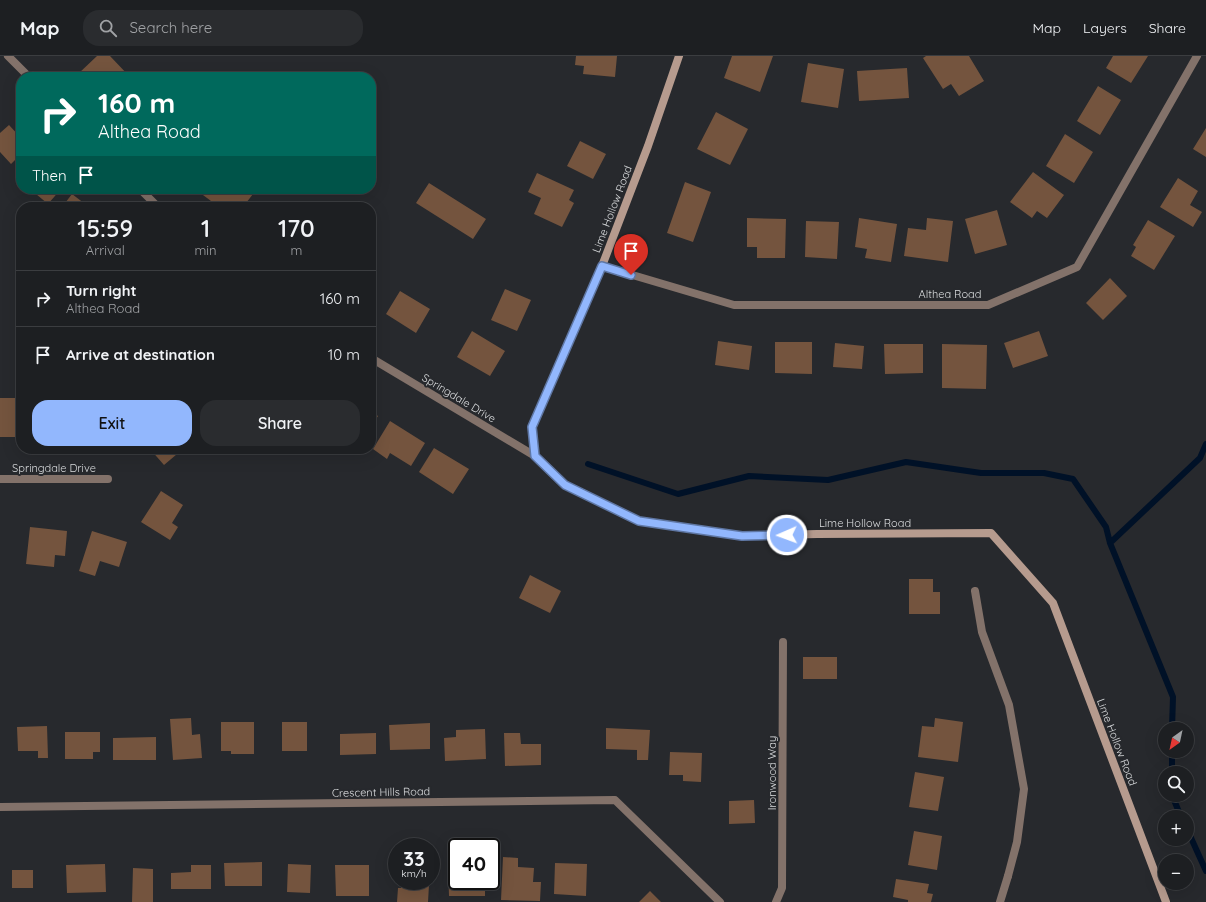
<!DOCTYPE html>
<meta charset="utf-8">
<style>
:root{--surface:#1d1f22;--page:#2a2c2f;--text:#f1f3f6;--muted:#a0a2a5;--line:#3b3d40;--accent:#92b7fd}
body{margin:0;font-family:Quicksand,sans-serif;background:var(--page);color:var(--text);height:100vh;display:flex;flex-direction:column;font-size:15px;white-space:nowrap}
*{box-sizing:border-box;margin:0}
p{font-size:13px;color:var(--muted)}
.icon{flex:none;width:22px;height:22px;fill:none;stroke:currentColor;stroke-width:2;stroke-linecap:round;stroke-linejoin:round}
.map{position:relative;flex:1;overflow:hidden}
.drawer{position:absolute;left:16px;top:146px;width:360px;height:252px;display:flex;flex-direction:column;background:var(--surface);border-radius:16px;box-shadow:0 4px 16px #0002,0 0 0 1px var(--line)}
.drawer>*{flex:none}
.top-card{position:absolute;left:16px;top:16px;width:360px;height:122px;border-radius:16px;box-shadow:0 4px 16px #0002,0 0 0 1px var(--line);background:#00695c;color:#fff;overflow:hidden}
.needle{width:26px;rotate:213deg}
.tools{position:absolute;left:1158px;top:666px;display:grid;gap:8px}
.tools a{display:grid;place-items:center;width:36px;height:36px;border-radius:50%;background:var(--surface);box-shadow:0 4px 16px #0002,0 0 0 1px var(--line);font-size:20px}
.speed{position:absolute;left:388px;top:782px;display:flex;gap:8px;font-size:20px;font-weight:700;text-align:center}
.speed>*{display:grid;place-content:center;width:52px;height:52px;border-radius:50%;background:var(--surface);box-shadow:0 4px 16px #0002,0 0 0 1px var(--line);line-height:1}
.speed small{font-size:10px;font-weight:400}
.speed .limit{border:2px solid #111;border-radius:6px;background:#fff;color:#111}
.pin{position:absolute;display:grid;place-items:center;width:34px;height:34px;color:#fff;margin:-41px -17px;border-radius:50% 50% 50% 0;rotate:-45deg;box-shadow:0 0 4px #0007}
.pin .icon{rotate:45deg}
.me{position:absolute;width:44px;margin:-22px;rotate:268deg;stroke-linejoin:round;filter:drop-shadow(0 0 3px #0008)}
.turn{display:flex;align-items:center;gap:14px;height:84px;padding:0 16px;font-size:18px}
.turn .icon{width:52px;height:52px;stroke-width:2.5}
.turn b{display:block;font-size:28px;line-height:34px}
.then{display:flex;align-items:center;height:38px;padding:0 16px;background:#0003;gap:8px;font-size:15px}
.eta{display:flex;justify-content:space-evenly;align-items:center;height:68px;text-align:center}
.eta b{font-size:24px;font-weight:600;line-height:28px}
.action{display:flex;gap:8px;margin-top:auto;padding:8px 16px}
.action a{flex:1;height:46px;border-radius:16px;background:var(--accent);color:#111;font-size:16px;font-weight:600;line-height:46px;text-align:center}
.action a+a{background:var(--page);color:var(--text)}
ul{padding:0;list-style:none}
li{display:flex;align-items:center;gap:12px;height:56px;padding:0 16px;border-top:1px solid var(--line)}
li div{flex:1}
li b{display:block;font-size:15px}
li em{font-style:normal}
header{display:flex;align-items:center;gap:24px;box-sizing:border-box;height:56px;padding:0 20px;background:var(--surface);border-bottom:1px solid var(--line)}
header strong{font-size:19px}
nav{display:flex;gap:22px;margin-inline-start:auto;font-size:14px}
.search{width:280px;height:36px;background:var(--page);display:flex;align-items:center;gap:10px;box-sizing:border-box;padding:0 14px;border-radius:16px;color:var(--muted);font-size:15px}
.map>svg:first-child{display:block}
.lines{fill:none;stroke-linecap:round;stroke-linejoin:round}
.stream{stroke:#001127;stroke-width:6}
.building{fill:#74543e}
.lane{stroke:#83726a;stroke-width:8}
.street{stroke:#83726a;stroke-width:8}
.secondary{stroke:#b69b8e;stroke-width:8}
.route-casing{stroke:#5f77a4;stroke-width:10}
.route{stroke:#92b7fd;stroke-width:7}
.labels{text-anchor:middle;stroke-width:4;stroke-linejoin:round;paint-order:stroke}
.street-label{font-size:11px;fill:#dadcde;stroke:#27292d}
</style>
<header>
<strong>Map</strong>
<div class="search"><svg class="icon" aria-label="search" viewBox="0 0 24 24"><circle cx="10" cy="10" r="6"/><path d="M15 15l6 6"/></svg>Search here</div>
<nav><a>Map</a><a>Layers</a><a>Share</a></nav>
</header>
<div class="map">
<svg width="1206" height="846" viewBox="0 0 1206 846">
<rect width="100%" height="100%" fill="#27292d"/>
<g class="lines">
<path class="stream" d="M 588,408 L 678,438 L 749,420 L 828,424 L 906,406 L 981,417 L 1044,417 L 1073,423 L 1106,471 L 1110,487 L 1173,641 L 1172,673
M 1110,487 L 1200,402 L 1206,388
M 1172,717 L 1172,695
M 1172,739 L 1181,761
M 1187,773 L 1206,815"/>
</g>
<path class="building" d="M 97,0 L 110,0 L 130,21 L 81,21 L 78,18 Z
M 576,0 L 617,0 L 615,21 L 583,18 L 584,10 L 575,9 Z
M 732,0 L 773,0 L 760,36 L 724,22 Z
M 926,0 L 969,0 L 984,25 L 959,40 L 951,28 L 943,33 L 923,2 Z
M 1113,0 L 1148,0 L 1131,27 L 1106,12 Z
M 808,7 L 844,13 L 838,52 L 801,46 Z
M 907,12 L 909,42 L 859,45 L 857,15 Z
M 1098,30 L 1121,44 L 1100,79 L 1077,65 Z
M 716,56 L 748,73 L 730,109 L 697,93 Z
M 9,69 L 21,82 L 21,98 L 11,108 L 0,96 L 0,77 Z
M 1206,72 L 1206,101 L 1193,93 Z
M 1065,78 L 1093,96 L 1074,127 L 1046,110 Z
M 580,85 L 606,98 L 593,123 L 567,110 Z
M 1033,116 L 1064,139 L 1047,162 L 1037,155 L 1032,162 L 1010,146 Z
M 537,117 L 574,134 L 569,144 L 574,147 L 562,171 L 534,158 L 541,142 L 528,136 Z
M 1178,122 L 1198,135 L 1190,149 L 1202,156 L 1193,171 L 1160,151 Z
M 685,126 L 711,136 L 693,186 L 667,177 Z
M 429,127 L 486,163 L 473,183 L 416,147 Z
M 30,133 L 61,133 L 48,148 Z
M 207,133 L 246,133 L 253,138 L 243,151 L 219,151 L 203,139 Z
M 72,138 L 89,151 L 62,151 Z
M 997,154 L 1007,189 L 975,198 L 965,163 Z
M 747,162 L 786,163 L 785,202 L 757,202 L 757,191 L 747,191 Z
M 859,162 L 897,168 L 891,206 L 865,202 L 867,193 L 855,191 Z
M 927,162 L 953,165 L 948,206 L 904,200 L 908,172 L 926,174 Z
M 1148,164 L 1175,180 L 1154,214 L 1131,200 L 1136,191 L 1133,189 Z
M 806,165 L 839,166 L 837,203 L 805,201 Z
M 371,217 L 377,221 L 371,230 Z
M 1110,222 L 1127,240 L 1103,264 L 1086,247 Z
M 505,233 L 531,244 L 517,275 L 491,264 Z
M 400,235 L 430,253 L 416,277 L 386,258 Z
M 472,275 L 505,295 L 490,320 L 457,301 Z
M 1039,275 L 1048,300 L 1013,312 L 1004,287 Z
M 718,285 L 752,290 L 749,314 L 715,309 Z
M 775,286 L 812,286 L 812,318 L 775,317 Z
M 835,287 L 864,290 L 862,313 L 833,311 Z
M 884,288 L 923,288 L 923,317 L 885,318 Z
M 942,288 L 987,289 L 986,333 L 942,332 Z
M 0,342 L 15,342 L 15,381 L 0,381 Z
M 371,355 L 378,360 L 371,371 Z
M 390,365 L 425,387 L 411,410 L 390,397 L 387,403 L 373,393 Z
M 434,392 L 469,413 L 453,438 L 419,416 Z
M 150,393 L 183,393 L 164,409 Z
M 161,435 L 183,449 L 172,467 L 178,471 L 170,484 L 141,466 Z
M 30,471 L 67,475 L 65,500 L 55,499 L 54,511 L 26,508 Z
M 92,475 L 127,486 L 119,511 L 100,505 L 95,520 L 79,515 Z
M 530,519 L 561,535 L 550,557 L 519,542 Z
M 909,523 L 933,523 L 933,536 L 940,536 L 940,558 L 909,558 Z
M 803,601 L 837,601 L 837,623 L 803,623 Z
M 191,662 L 192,679 L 200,678 L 202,702 L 173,704 L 170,663 Z
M 935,662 L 963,666 L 958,706 L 918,701 L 922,670 L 934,671 Z
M 221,666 L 254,666 L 254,698 L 231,698 L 231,695 L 221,695 Z
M 282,666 L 307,666 L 307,695 L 282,695 Z
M 430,667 L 430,693 L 390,694 L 389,669 Z
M 47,670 L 48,702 L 38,702 L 38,695 L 18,695 L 17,671 Z
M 606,672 L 650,674 L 648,704 L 637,704 L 637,694 L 606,693 Z
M 485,673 L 486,703 L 445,705 L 444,682 L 456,681 L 456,674 Z
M 65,676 L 100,676 L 100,696 L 93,696 L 93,703 L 65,703 Z
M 376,677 L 376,698 L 340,699 L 340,678 Z
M 504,677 L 520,677 L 521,688 L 541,688 L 541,709 L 505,710 Z
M 156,681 L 156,704 L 113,704 L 113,682 Z
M 670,696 L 702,697 L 701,726 L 683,725 L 683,719 L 669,719 Z
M 915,716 L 944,721 L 938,755 L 909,751 Z
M 754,744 L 755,767 L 729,768 L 729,745 Z
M 914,775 L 942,780 L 937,814 L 908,809 Z
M 503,801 L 518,802 L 518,811 L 534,812 L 533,826 L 541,826 L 540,845 L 501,844 Z
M 262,806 L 262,830 L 225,830 L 224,807 Z
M 555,807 L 587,808 L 586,840 L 554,838 Z
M 105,808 L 106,836 L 67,837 L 66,809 Z
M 288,808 L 311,809 L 310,837 L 287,836 Z
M 448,808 L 457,808 L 457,825 L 485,825 L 485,840 L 449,840 Z
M 191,809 L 211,809 L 211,833 L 171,833 L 171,817 L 191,816 Z
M 335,809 L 369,809 L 369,840 L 336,840 Z
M 133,812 L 153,813 L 153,846 L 132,846 Z
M 12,814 L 33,814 L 33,832 L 12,832 Z
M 896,823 L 929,828 L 927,837 L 933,838 L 931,846 L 908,846 L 908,844 L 893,841 Z
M 401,825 L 426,825 L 426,829 L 429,829 L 428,846 L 397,846 L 398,832 L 401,832 Z
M 650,835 L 661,846 L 639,846 Z"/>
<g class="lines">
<path class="lane" d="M 975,535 L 982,576 L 1009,649 L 1024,733 L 1017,786 L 1008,820"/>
<path class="street" d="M 8,0 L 29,21
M 140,133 L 158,151
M 602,210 L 734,249 L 988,249 L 1077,211 L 1197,0
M 371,302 L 535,400
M 0,423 L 108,423
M 0,751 L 615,744 L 720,846
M 776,846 L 782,832 L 783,586
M 1000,846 L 1008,820"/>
<path class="secondary" d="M 679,0 L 648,90 L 602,210 L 532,371 L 535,400 L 565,429 L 639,465 L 742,480 L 817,478 L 991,477 L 1053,547 L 1166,846"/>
</g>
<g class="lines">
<g class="route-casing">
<path id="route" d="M 631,219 L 602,210 L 532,371 L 535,400 L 565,429 L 639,465 L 742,480 L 787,479"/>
</g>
<use href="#route" class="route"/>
</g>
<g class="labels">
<g class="street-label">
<text transform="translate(612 153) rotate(-69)" y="4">Lime Hollow Road</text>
<text x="950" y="242">Althea Road</text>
<text transform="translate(459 342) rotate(31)" y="4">Springdale Drive</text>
<text x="54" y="416">Springdale Drive</text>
<text x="865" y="471">Lime Hollow Road</text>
<text transform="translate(1117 686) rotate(69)" y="4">Lime Hollow Road</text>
<text transform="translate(772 717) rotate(-90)" y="4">Ironwood Way</text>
<text transform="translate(381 736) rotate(-1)" y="4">Crescent Hills Road</text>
</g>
</g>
</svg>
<div class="tools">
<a><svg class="needle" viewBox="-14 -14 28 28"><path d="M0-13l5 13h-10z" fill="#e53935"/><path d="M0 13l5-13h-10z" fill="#a0a2a5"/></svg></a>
<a><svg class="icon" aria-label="search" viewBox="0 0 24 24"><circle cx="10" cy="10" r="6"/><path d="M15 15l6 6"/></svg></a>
<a>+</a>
<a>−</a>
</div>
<div class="speed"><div>33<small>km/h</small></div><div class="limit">40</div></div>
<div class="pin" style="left:631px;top:219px;background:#d93025"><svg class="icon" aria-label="arrive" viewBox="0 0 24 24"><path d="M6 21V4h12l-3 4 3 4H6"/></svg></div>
<svg class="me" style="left:787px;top:479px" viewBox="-20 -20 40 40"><circle r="17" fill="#92b7fd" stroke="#fff" stroke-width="3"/><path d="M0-11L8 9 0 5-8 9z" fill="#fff"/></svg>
<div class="top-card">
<div class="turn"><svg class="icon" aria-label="right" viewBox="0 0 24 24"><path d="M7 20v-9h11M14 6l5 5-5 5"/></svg><div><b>160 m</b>Althea Road</div></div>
<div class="then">Then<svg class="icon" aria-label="arrive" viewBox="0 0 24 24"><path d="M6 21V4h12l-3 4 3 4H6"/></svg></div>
</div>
<section class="drawer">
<div class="eta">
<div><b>15:59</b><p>Arrival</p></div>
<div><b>1</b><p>min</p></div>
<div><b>170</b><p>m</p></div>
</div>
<ul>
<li><svg class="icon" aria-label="right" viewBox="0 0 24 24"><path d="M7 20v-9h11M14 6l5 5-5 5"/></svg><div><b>Turn right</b><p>Althea Road</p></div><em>160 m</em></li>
<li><svg class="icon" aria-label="arrive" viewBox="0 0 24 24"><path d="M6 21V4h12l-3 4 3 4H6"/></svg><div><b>Arrive at destination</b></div><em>10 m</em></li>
</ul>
<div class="action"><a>Exit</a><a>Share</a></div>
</section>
</div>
